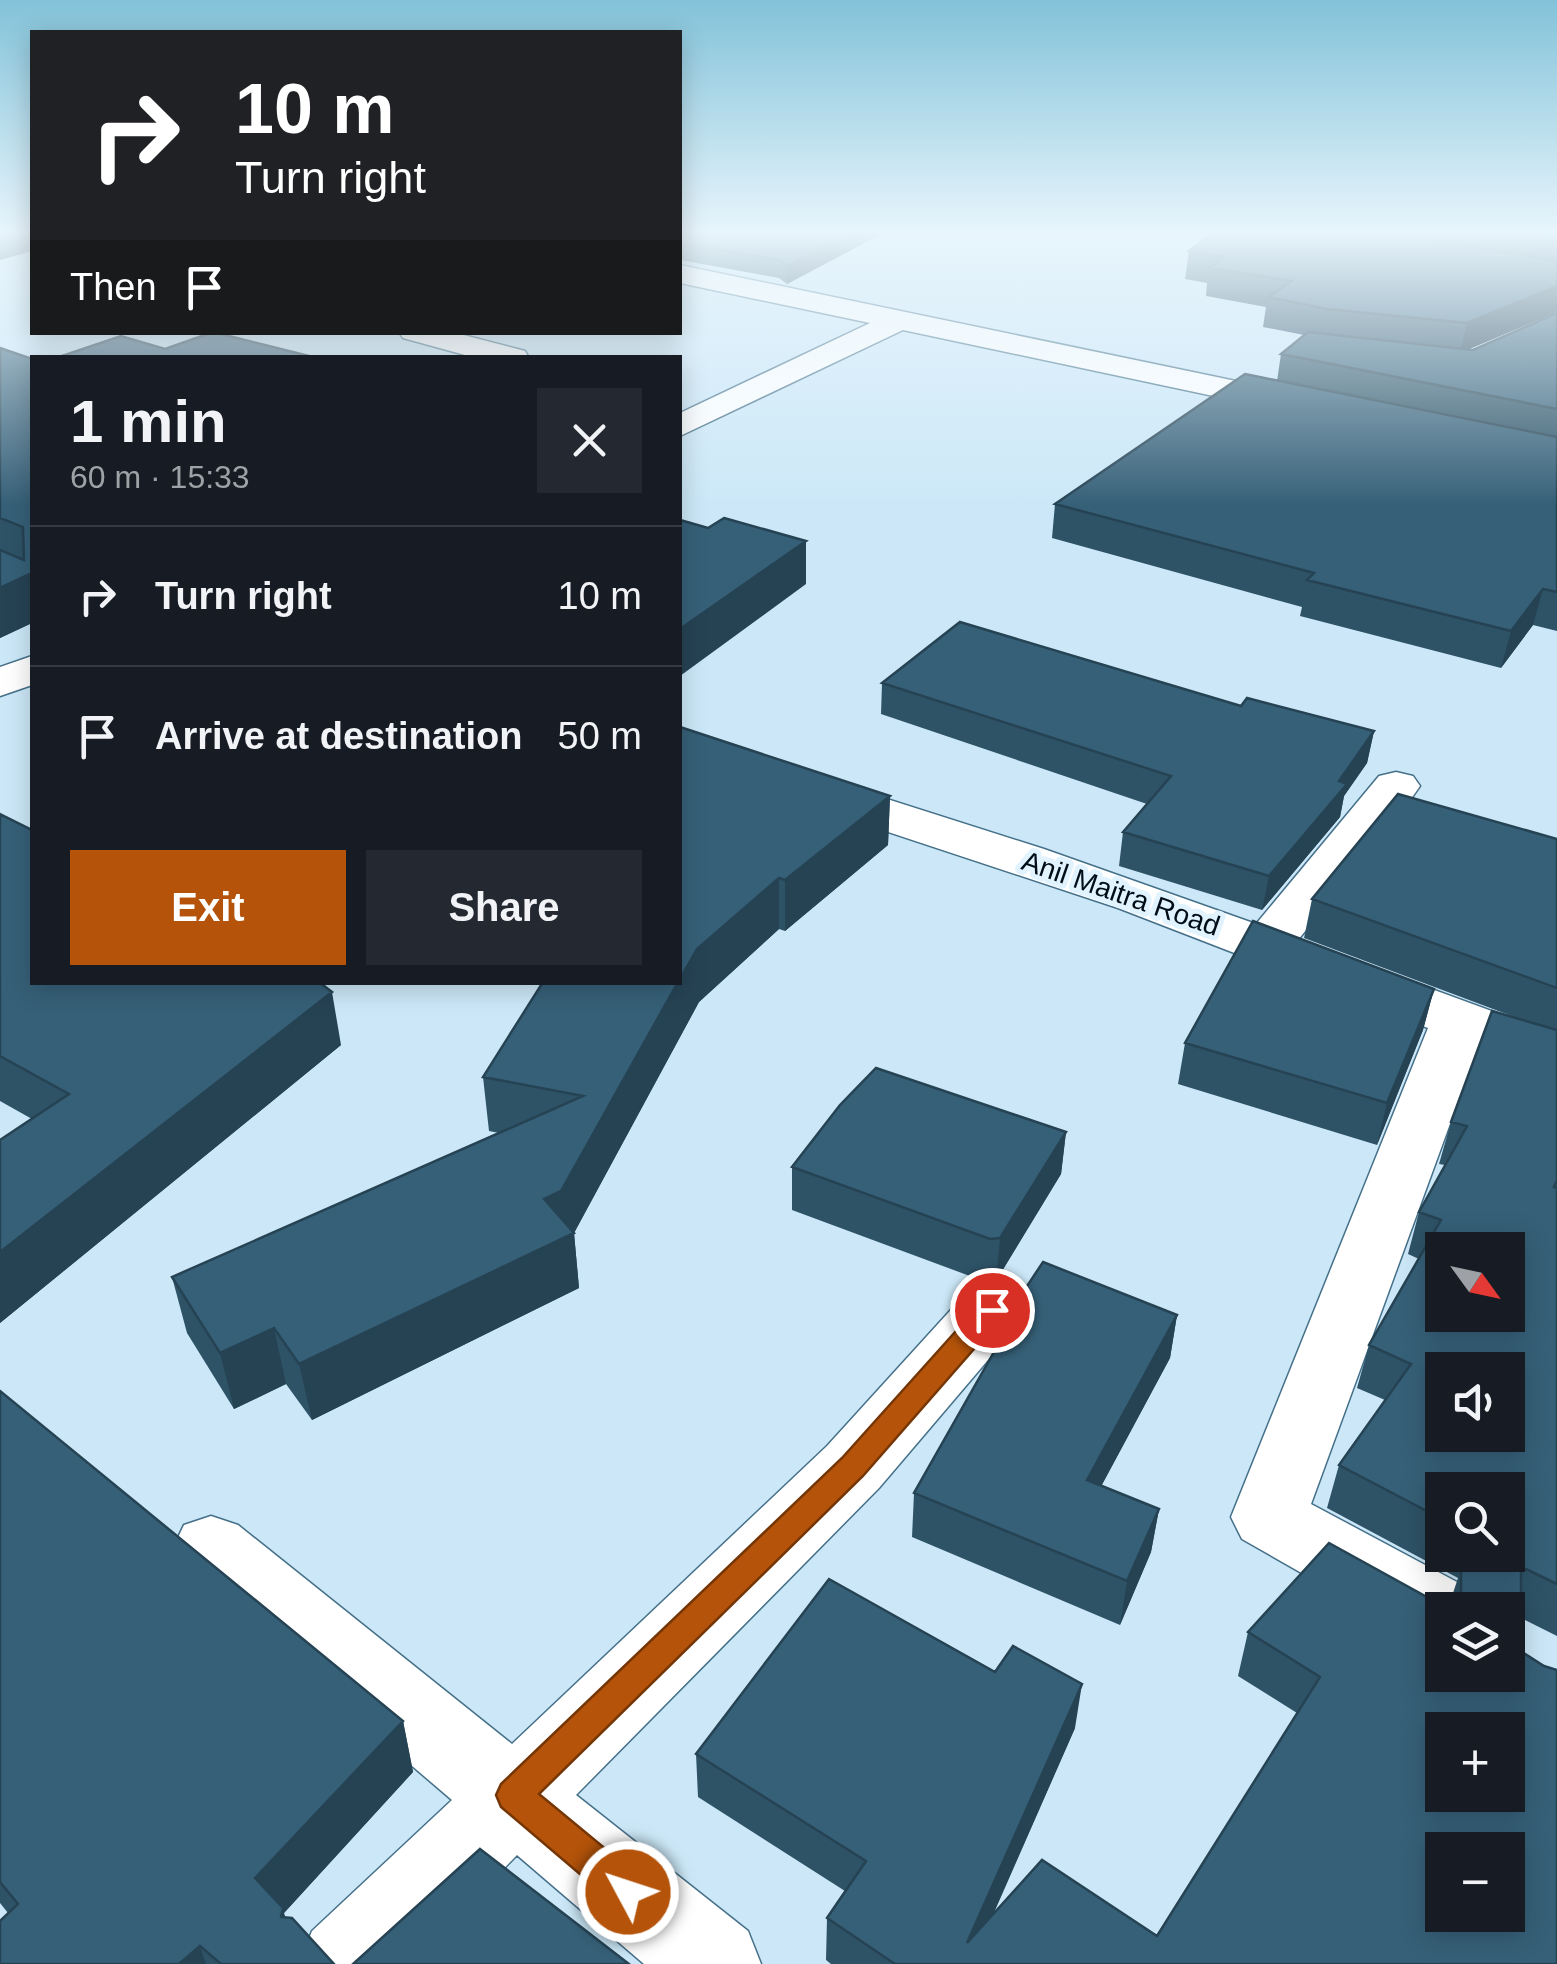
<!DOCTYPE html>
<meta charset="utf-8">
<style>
:root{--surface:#171b24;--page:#242831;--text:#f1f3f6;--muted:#9ea1a6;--line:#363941;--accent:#b45309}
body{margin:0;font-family:Helvetica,sans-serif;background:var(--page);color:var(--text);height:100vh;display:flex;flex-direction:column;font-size:38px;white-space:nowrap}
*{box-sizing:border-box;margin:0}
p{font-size:32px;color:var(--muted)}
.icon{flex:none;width:55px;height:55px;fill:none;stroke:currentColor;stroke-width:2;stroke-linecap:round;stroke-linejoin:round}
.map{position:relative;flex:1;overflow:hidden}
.drawer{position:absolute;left:30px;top:355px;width:652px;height:630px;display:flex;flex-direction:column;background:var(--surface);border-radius:0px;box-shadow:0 5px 25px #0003}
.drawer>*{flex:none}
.guide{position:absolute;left:30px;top:30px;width:652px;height:305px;border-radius:0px;box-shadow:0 5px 25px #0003;background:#202124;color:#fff;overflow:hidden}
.needle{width:65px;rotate:123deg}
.tools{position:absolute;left:1425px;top:1232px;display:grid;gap:20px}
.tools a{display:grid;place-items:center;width:100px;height:100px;border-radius:0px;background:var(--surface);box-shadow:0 5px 25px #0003;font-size:50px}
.pin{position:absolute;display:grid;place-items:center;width:85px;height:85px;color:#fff;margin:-42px;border:5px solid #fff;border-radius:50%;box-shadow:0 2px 10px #0007}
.me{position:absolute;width:110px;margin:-55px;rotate:310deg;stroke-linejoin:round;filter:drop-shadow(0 0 8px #0008)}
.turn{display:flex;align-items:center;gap:35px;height:210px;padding:0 40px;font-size:45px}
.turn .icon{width:130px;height:130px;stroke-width:2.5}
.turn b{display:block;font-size:70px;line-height:85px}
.then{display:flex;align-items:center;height:95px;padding:0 40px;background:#0003;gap:20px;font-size:38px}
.round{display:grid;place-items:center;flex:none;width:105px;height:105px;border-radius:0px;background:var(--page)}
.overview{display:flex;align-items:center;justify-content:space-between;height:170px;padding:0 40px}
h1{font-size:60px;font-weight:600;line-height:75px}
.button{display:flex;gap:20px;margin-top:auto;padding:20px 40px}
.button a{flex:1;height:115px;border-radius:0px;background:var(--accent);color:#fff;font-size:40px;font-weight:600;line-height:115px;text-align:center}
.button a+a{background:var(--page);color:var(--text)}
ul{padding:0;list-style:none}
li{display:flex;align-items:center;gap:30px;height:140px;padding:0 40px;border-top:2px solid var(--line)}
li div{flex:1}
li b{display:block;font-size:38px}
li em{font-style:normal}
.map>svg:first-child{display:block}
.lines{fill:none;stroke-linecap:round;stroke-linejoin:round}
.minor-casing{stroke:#457089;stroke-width:3}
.minor{fill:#fff;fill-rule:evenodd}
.wall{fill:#2e5367;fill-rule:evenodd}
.shaded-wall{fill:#264354}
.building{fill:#366078;stroke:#264354;stroke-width:2.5;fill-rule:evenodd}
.route{fill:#b45309;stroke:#753606;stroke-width:2.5}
.labels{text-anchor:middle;stroke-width:10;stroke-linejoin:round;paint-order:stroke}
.street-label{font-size:28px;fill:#010e17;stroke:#e1f3ff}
</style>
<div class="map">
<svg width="1557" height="1964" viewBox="0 0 1557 1964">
<rect width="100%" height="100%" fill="#cce8f8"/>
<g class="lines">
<g class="minor-casing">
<path id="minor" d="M 680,265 L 1298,394 L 1310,397 L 1315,404 L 1310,411 L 1298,414 L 903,330 L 680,436 L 680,413 L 870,323 L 680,283 Z
M 399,332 L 452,332 L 525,351 L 529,358 L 476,358 L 403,338 Z
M 32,656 L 32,685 L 0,696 L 0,667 Z
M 680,733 L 1044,849 L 1256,924 L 1379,776 L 1396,772 L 1413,776 L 1420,786 L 1413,796 L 1298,940 L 1557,1035 L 1557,1073 L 1478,1047 L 1311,1504 L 1470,1589 L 1480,1610 L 1442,1610 L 1442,1647 L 1414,1637 L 1242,1539 L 1231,1517 L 1428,1028 L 1118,908 L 680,763 Z
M 992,1284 L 1016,1291 L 1026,1309 L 1016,1327 L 879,1488 L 576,1795 L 748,1931 L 761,1964 L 644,1964 L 517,1855 L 410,1964 L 299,1964 L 312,1931 L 452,1800 L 184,1571 L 173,1548 L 184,1525 L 211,1516 L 238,1525 L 512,1744 L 827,1446 L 968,1291 Z"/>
</g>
<use href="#minor" class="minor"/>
</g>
<path class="wall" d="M 695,230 L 922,230 L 911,236 L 885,232 L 787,284 L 779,278 L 680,260 L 680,235 Z
M 1218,230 L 1557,230 L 1557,312 L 1469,349 L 1473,350 L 1557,313 L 1557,631 L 1533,625 L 1501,668 L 1300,616 L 1302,607 L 1052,538 L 1055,504 L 1277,381 L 1281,354 L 1304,335 L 1263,327 L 1266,307 L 1206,296 L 1207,283 L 1185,279 L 1189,251 Z
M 0,348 L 32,359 L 32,623 L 0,638 Z
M 882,683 L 1241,706 L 1374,731 L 1367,763 L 1344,796 L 1340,817 L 1262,910 L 1119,866 L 1123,832 L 1147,804 L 881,714 Z
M 680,727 L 890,796 L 888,845 L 785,931 L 779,929 L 699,1002 L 574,1233 L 579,1288 L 312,1420 L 286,1384 L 234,1409 L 187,1333 L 172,1277 L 499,1133 L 489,1131 L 483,1077 L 680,982 Z
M 0,814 L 341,1045 L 0,1323 L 0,1140 L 32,1119 L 0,1101 Z
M 1557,839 L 1557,1636 L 1521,1618 L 1521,1628 L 1514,1647 L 1557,1964 L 831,1964 L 826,1960 L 827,1918 L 845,1891 L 698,1797 L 696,1754 L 1075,1728 L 993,1915 L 1157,1936 L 1297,1713 L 1238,1676 L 1248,1632 L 1427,1597 L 1449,1605 L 1458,1578 L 1327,1508 L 1339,1465 L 1385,1400 L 1357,1388 L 1369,1345 L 1419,1259 L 1408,1254 L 1419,1212 L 1445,1165 L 1439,1164 L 1451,1122 L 1517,1018 L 1304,938 L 1312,899 ZM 1442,1490 L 1508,1555 L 1442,1555 ZM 1508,1610 L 1508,1675 L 1442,1675 Z
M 1434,989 L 1423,1030 L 1377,1145 L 1178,1084 L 1185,1043 Z
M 1066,1132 L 1061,1174 L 996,1281 L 986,1282 L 792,1210 L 792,1167 Z
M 1177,1315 L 1170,1358 L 1101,1486 L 1159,1509 L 1151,1552 L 1120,1625 L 912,1537 L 914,1493 L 995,1351 L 996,1333 Z
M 0,1391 L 403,1721 L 413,1772 L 284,1913 L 285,1918 L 334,1964 L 0,1964 L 8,1913 L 0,1903 Z"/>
<path class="shaded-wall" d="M 857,230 L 885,230 L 885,232 L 787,284 L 787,266 Z
M 911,230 L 922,230 L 911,236 Z
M 32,233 L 32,251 L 0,260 L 0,241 Z
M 1557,286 L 1557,312 L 1460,353 L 1467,323 Z
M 806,541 L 806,584 L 680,676 L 680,629 Z
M 32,573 L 32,623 L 0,638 L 0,588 Z
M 1543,589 L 1533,625 L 1501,668 L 1511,631 Z
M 1374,731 L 1367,763 L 1344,796 L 1340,817 L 1262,910 L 1269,876 Z
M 890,796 L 888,845 L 785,931 L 785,880 Z
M 779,878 L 779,929 L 699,1002 L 574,1233 L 579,1288 L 312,1420 L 299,1364 L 544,1199 L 678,982 L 680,982 L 680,979 L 697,949 Z
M 1434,989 L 1423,1030 L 1377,1145 L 1387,1103 Z
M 332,992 L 341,1045 L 0,1323 L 0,1252 Z
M 1066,1132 L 1061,1174 L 996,1281 L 1000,1238 Z
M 1177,1315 L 1170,1358 L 1081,1524 L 1087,1480 Z
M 274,1328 L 286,1384 L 234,1409 L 220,1353 Z
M 1159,1509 L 1151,1552 L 1120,1625 L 1127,1581 Z
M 1082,1684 L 1075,1728 L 971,1964 L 967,1943 Z
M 403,1721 L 413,1772 L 284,1913 L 297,1958 L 255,1878 Z
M 200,1946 L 206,1964 L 179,1964 Z"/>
<path class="building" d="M 0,230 L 32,230 L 32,233 L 0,241 Z
M 695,230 L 857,230 L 787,266 L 779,260 L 680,243 L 680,235 Z
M 1218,230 L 1372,230 L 1557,261 L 1557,286 L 1467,323 L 1327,309 L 1268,297 L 1292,281 L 1209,268 L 1224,257 L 1189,251 Z
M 1511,230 L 1557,230 L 1557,237 Z
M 1557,313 L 1557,409 L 1281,354 L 1308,332 L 1473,350 Z
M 213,332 L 317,358 L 56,358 L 121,336 L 165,349 Z
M 0,348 L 32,359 L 32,573 L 0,588 L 0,550 L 24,560 L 23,527 L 0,518 Z
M 1245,374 L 1557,437 L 1557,592 L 1543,589 L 1511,631 L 1307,580 L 1314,573 L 1055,504 Z
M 724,518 L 806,541 L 680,629 L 680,520 L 708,528 Z
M 960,622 L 1241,706 L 1247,698 L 1374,731 L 1339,781 L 1347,784 L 1269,876 L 1123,832 L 1171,776 L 882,683 Z
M 680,727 L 890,796 L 785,880 L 779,878 L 697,949 L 680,979 Z
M 1398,794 L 1557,839 L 1557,988 L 1312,899 Z
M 0,814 L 32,830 L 32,982 L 319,982 L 332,992 L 0,1252 L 0,1140 L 69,1094 L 0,1056 Z
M 1253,921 L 1434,989 L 1387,1103 L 1185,1043 Z
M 543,982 L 678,982 L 561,1191 L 544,1199 L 574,1233 L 299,1364 L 274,1328 L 220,1353 L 172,1277 L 583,1096 L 483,1077 Z
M 1492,1011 L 1557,1030 L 1557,1180 L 1554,1187 L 1557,1188 L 1557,1584 L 1526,1569 L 1521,1572 L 1521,1628 L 1508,1628 L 1508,1610 L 1442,1610 L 1442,1675 L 1508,1675 L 1508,1643 L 1544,1666 L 1557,1670 L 1557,1964 L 895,1964 L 827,1918 L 866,1861 L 696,1754 L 829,1579 L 995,1672 L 1013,1646 L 1082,1684 L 967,1943 L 1042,1860 L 1157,1936 L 1320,1677 L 1248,1632 L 1329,1543 L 1427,1597 L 1456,1607 L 1461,1604 L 1461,1570 L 1499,1567 L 1493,1555 L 1508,1555 L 1508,1490 L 1442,1490 L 1442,1519 L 1339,1465 L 1411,1364 L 1369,1345 L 1441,1220 L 1419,1212 L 1467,1126 L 1451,1122 ZM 1442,1250 L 1508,1250 L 1508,1315 L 1442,1315 ZM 1442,1370 L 1508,1370 L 1508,1435 L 1442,1435 ZM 1442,1730 L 1508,1730 L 1508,1795 L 1442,1795 ZM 1442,1850 L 1508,1850 L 1508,1915 L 1442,1915 Z
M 876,1068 L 1066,1132 L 1000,1238 L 990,1239 L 792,1167 L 840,1105 Z
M 1043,1262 L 1177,1315 L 1087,1480 L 1159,1509 L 1127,1581 L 914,1493 L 1003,1336 L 996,1333 Z
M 0,1391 L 403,1721 L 255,1878 L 283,1908 L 281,1917 L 292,1918 L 334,1964 L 221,1964 L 200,1946 L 179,1964 L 0,1964 L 0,1921 L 18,1904 L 0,1882 Z
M 480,1849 L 629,1964 L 353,1964 Z"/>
<linearGradient id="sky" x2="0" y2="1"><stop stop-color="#82c2d9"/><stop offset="0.46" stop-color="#e8f5fc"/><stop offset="1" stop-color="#e8f5fc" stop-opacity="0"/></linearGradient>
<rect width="1557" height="505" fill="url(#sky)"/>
<path class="route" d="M 992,1299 L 1002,1302 L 1006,1310 L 1002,1317 L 863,1476 L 539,1794 L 642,1879 L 647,1892 L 642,1904 L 628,1910 L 615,1904 L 501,1807 L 496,1795 L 501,1784 L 842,1458 L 982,1302 Z"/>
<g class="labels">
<g class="street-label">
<text transform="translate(1121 893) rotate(19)" y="10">Anil Maitra Road</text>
</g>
</g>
</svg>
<div class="tools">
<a><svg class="needle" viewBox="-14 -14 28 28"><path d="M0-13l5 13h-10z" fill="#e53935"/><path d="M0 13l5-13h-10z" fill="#9ea1a6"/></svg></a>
<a><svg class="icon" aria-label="sound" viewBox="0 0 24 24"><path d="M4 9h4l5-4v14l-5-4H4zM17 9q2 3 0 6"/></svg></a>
<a><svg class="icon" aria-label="search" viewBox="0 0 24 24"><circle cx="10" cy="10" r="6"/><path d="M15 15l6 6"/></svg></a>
<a><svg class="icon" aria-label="layers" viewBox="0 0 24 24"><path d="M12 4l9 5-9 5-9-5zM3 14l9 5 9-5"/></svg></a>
<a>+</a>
<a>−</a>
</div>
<div class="pin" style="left:992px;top:1310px;background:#d93025"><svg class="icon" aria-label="arrive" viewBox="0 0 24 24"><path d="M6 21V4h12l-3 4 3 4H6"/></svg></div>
<svg class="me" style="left:628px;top:1892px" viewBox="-20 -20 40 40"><circle r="17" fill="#b45309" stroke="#fff" stroke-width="3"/><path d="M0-11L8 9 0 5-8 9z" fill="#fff"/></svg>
<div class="guide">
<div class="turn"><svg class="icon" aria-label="right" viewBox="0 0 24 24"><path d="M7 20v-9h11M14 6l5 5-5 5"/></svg><div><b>10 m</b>Turn right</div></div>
<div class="then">Then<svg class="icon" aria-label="arrive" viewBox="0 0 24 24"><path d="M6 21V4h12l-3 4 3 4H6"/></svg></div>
</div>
<section class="drawer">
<div class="overview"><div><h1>1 min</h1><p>60 m · 15:33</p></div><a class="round"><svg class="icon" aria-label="close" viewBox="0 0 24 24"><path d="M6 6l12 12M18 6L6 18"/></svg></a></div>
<ul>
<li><svg class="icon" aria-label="right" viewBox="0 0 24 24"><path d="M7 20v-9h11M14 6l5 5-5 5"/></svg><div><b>Turn right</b></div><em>10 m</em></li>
<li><svg class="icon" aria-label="arrive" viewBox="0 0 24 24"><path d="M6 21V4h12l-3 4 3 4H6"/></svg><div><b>Arrive at destination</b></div><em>50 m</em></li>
</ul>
<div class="button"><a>Exit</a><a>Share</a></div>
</section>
</div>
